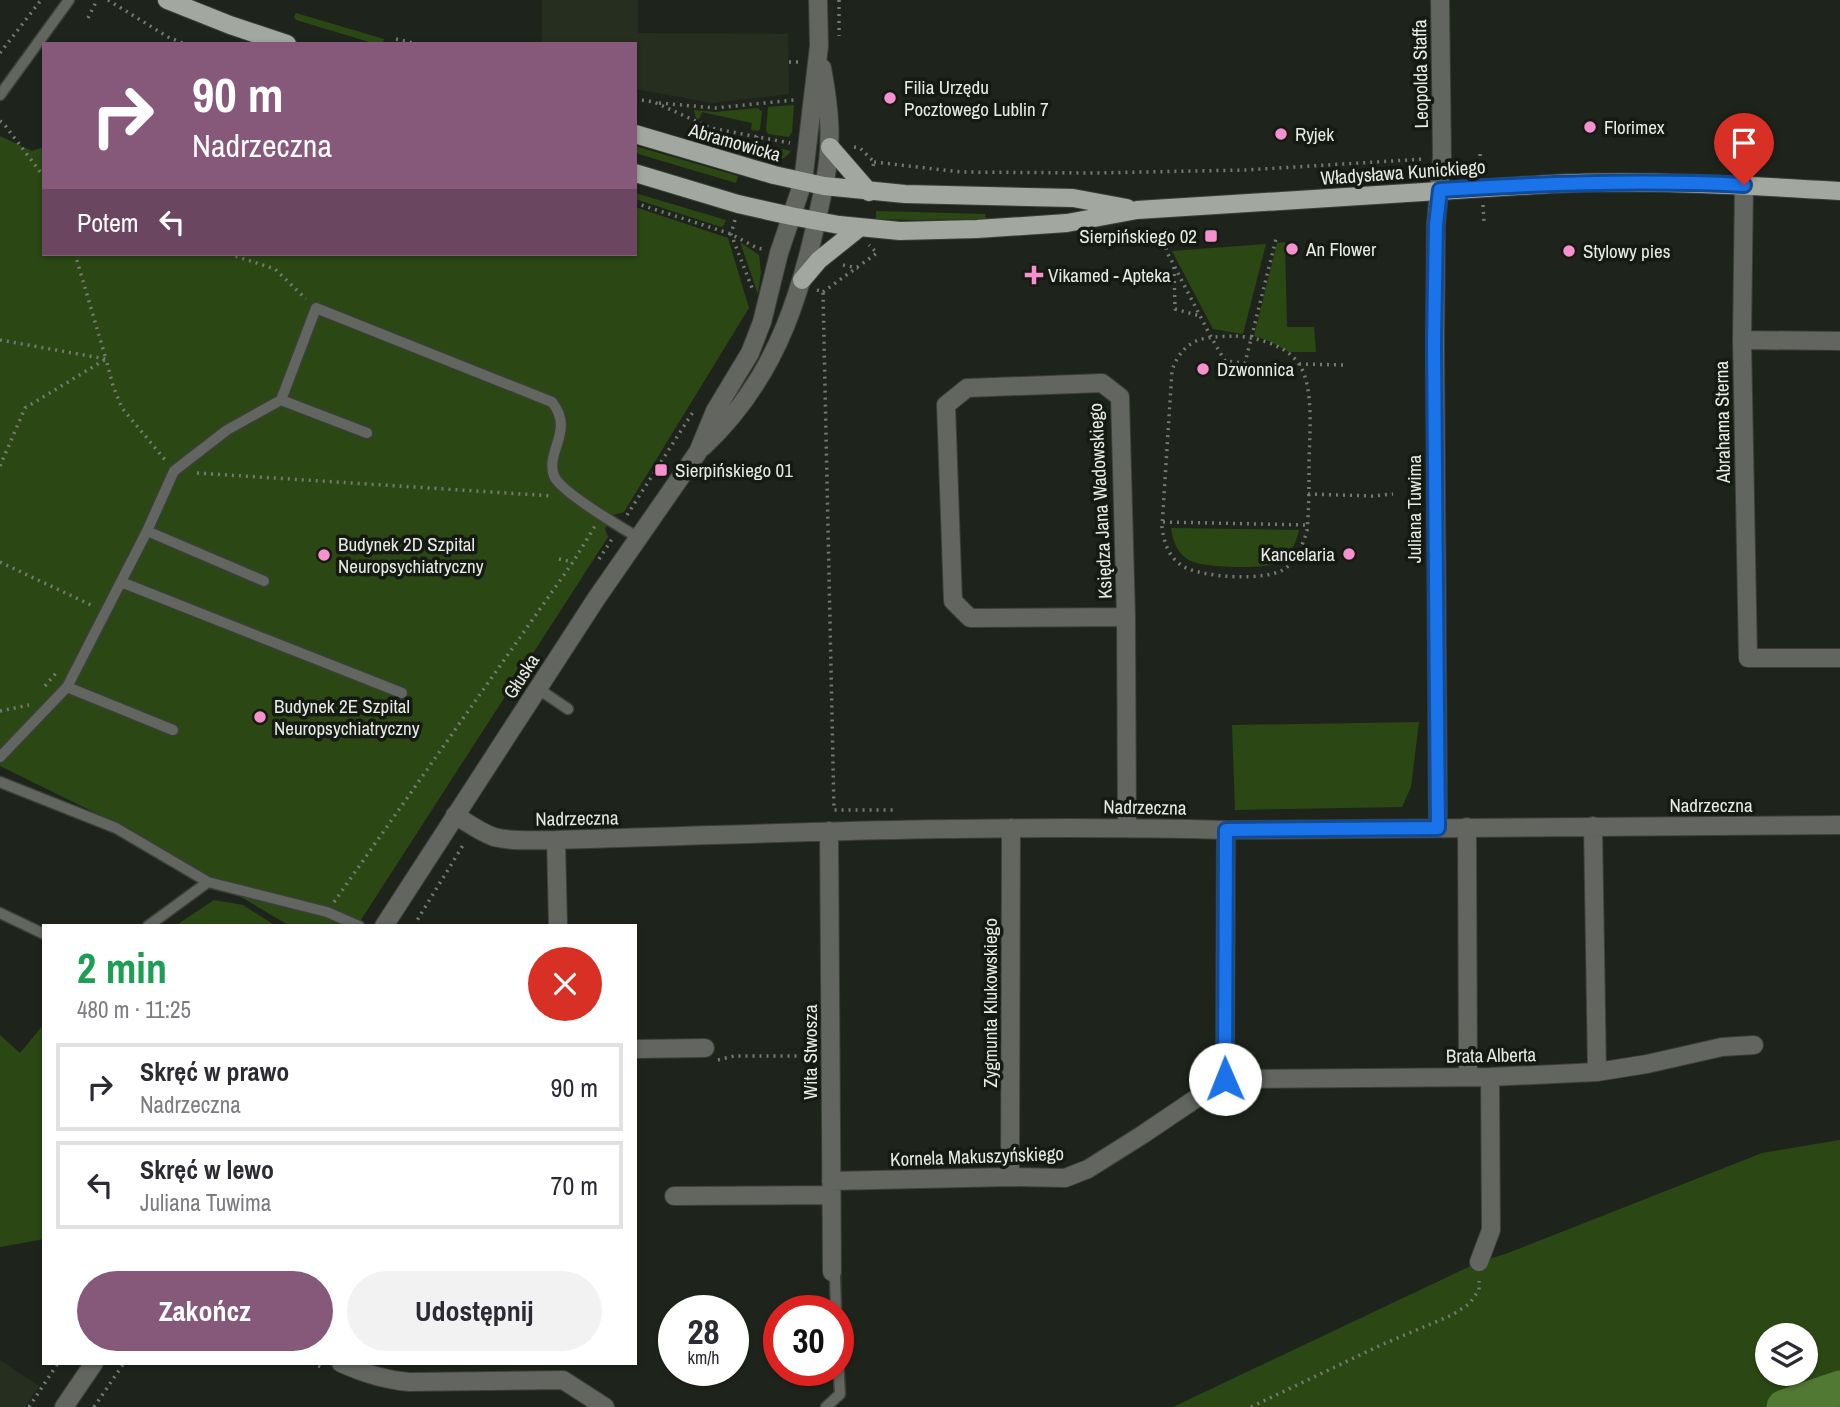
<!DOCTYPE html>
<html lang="pl">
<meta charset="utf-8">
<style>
:root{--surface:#fff;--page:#f2f2f3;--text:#2b2b33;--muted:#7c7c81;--line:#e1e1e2;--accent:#865879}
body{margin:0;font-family:"Archivo Narrow",sans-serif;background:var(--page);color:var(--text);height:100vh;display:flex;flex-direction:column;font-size:26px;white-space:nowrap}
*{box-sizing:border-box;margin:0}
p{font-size:23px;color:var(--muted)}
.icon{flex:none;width:38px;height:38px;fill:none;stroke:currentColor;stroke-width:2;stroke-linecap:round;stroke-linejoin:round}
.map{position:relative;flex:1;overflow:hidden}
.side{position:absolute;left:42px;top:924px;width:595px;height:441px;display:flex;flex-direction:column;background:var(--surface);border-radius:0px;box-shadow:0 2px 5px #0004}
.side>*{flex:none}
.top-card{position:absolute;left:42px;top:42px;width:595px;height:214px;border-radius:0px;box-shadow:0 2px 5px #0004;background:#865879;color:#fff;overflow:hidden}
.buttons{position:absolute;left:1755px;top:1323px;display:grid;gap:14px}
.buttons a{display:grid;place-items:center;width:63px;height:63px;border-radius:50%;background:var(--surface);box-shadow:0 2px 5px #0004;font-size:35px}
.speed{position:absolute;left:658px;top:1295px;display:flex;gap:14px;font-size:35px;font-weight:700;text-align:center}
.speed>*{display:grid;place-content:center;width:91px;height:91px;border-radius:50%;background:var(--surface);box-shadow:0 2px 5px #0004;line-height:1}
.speed small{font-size:18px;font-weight:400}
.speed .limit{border:10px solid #d22;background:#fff;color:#111}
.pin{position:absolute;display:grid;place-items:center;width:60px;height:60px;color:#fff;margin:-72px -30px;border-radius:50% 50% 50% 0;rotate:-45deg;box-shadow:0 0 7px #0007}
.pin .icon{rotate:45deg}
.me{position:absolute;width:77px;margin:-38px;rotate:359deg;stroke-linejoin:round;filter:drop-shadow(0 0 5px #0008)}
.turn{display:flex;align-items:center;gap:24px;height:147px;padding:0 35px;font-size:32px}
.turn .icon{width:91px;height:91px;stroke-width:2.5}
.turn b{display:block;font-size:49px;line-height:60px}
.then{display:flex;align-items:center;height:66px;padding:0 35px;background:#0003;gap:14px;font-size:26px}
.round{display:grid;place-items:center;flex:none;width:74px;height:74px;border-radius:37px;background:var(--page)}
.overview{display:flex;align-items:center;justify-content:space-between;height:119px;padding:0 35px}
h1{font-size:42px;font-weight:700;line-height:52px;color:#1e9e55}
.action{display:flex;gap:14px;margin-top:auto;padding:14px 35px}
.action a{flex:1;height:80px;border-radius:42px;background:var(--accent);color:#fff;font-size:28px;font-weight:700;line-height:80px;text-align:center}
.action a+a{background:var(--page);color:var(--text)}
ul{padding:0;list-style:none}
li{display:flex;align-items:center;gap:21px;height:88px;margin:0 14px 10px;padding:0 21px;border:4px solid var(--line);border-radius:0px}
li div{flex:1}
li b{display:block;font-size:26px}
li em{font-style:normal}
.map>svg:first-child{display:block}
.built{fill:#262e20}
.green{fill:#2b4814;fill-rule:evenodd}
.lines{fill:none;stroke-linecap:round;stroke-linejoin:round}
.river{stroke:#517933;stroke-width:35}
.service-casing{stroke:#3a4037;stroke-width:13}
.minor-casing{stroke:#3a4037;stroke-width:20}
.tertiary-casing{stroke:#3a4037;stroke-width:20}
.primary-casing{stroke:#3a4037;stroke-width:20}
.path{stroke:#747971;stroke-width:3.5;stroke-dasharray:2 5;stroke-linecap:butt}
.service{stroke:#626560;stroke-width:10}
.minor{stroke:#626560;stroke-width:18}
.tertiary{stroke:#626560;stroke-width:18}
.primary{stroke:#a2a89f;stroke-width:18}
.route-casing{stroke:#114b97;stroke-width:18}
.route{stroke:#1a73e8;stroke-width:12}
.poi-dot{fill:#f690cf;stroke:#151a12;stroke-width:2.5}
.labels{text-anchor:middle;stroke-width:7;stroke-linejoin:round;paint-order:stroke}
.street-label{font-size:19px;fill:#e7eae5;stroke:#151a12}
.poi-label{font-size:19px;fill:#e7eae5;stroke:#151a12;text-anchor:start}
</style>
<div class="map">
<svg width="1840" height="1407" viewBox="0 0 1840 1407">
<rect width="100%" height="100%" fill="#1e241b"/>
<path class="built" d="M 542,0 L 638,0 L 638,33 L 788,34 L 789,94 L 712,103 L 635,89 L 635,44 L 542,44 Z
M 0,1360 L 39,1386 L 25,1407 L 0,1407 Z"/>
<path class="green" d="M 296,13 L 384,39 L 383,43 L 376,44 L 296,20 L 294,17 Z
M 794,105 L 792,132 L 789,137 L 768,134 L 766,130 L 768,107 Z
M 758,108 L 762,112 L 760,129 L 758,131 L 751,130 L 752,123 L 702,112 L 699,119 L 696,118 L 694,110 L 715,112 Z
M 709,133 L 742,140 L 746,147 L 743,155 L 704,138 Z
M 0,136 L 32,151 L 44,147 L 44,254 L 635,254 L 635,207 L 728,238 L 749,308 L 624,512 L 613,515 L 605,529 L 608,537 L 357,926 L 290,926 L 116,823 L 0,766 Z
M 635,146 L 738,176 L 736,183 L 635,153 Z
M 769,146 L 791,151 C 784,161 773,163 761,160 L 764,152 Z
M 635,193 L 726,220 L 724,225 L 721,227 L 635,199 Z
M 876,211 L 985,214 L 986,219 L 914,220 L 876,219 Z
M 740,242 L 759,255 L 761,272 L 758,294 Z
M 1285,242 L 1287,327 L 1314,327 L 1316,352 L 1289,352 L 1269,341 L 1254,336 L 1277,243 Z
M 1266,244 L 1243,334 L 1213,329 L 1172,251 Z
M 1171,528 L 1299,530 C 1297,541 1290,556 1280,562 C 1266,570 1202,568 1189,560 C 1177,553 1173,541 1171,528 Z
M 1419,722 L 1411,787 L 1402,807 L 1235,810 L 1232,725 Z
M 214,900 L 243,905 L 276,926 L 175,926 Z
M 44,1024 L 44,1239 L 0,1247 L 0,1035 L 20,1053 Z
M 1840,1140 L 1840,1407 L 1173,1407 L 1479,1262 L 1508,1253 L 1762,1153 ZM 1768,1335 L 1806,1335 L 1806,1374 L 1768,1374 Z"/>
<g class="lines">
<path class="river" d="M 1784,1407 L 1840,1388"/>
<g class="service-casing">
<path id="service" d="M 0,95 L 69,0
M 281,400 L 316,308 L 552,402 C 575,431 545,451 554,476 C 561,492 622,528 639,538
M 147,531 L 264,581
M 121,582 L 402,693
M 537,688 L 568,709
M 173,730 L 67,687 L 147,531 L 174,471 L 227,430 L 281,400 L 367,433
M 0,757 L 67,687
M 0,782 L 116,828 L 208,882
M 0,913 L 44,934
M 148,926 L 208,882 L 327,912 L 359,926
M 832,1272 L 835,1276 L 836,1311
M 826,1407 L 840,1394 L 838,1358"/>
</g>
<g class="minor-casing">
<path id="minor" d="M 822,68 C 830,111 833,143 824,186
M 803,182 L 819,46 L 818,0
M 1744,185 L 1742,340 L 1748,658 L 1840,658
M 1742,340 L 1840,341
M 1126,617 L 970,618 L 953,601 L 946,405 L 967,388 L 1102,383 L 1120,397 L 1126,617 L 1127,827
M 455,815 C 468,823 480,832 494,837 C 514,842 536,840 556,840 C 779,833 1003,824 1226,830 L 1840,825
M 1593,826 L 1597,1072
M 1467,827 L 1468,1077
M 1438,828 L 1435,343 L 1436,225 L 1442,157 L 1440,0
M 829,831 L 832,1272
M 556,840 L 558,926
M 635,1049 L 705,1048
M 1225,1079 L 1490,1077 L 1597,1072 L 1647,1064 L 1722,1047 L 1754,1045
M 1010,1177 L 1011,828
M 831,1181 L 1010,1177 L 1065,1178 L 1088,1169 L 1142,1135 L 1225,1079 L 1226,830
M 674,1196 L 831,1195
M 1479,1262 L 1491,1230 L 1490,1077
M 341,1363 C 363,1373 384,1380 409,1382 L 563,1380 L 605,1407"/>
</g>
<g class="tertiary-casing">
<path id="tertiary" d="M 703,447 C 781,374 803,287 824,186
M 384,926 L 596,599 L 698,452 L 715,411 L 750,353 L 762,322 L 779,253 L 803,182
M 64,1407 L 94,1363"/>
</g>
<g class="primary-casing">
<path id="primary" d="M 167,0 L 230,25 L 287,44
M 635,134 L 774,175 L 824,186 L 905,194 L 1073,198 L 1127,208
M 830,147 L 869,192
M 635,173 L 738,204 L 791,216 L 839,225 L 900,231 L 977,229 L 1067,223 L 1137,210 L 1551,184 C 1648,180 1743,185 1840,191
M 802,280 L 819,260 L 859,228"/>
</g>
<path class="path" d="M 108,0 L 168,37 L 185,44
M 839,0 L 839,36
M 88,18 L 97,0
M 396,39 L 418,44
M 0,53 L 41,0
M 789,62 L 798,62
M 635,99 L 654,102 L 711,128 L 790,143
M 659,103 L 715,108 L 794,100
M 0,121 L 4,124 L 44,177
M 854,147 L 860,148 L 874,162 L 872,170
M 752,151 L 757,136
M 1480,154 L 1481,170
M 874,162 L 961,172 L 1093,173 L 1246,170 L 1424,159
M 635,203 L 731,234 L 757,248 L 763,249
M 1483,205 L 1484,221
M 735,220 L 731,234 L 752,288
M 1164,241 L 1167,252 L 1211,337 L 1225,361 L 1245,363 L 1277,235
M 229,254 L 275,269 L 306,299
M 843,265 L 858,268
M 1174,267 L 1175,309 L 1200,316
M 817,290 L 823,292 L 834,810 L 893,810
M 823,292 L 877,253 L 869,245
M 1236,336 C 1258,338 1286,345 1299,364 C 1315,388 1309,437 1309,466 C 1309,487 1309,509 1307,531 C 1303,544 1297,559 1286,568 C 1268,582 1199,578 1181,565 C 1168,556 1164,542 1162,527 L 1172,370 C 1185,336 1205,337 1236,336 Z
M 0,340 L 106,359 L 113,386 L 122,408 L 166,461
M 1299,364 L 1345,365
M 0,466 L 25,408 L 106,359 L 75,254
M 197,473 L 553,496
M 1308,494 L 1372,496 L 1393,494
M 627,515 L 693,412
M 1163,522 L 1308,525
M 559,559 L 573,562
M 599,559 L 612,539
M 0,562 L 93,606
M 45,686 L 56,673
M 0,711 L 29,705
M 334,902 L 573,562 L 595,526
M 415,926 L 416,922 L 465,842
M 718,1060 L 734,1056 L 815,1056
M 312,1363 L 323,1368
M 29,1407 L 58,1363
M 94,1407 L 124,1363
M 1251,1407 L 1381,1345 L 1452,1315 L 1469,1304 L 1479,1290 L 1479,1281"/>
<use href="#service" class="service"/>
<use href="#minor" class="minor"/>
<use href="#tertiary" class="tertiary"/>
<use href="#primary" class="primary"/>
</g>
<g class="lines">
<g class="route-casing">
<path id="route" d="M 1225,1079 L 1226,830 L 1438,828 L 1434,343 L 1436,225 L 1440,190 C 1542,183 1642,180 1744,185"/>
</g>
<use href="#route" class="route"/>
</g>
<g class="poi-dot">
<circle cx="890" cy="98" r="7"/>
<circle cx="1590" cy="127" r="7"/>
<circle cx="1281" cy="134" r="7"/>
<rect x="1204" y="229" width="14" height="14" rx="3.5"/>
<circle cx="1292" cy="249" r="7"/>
<circle cx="1569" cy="251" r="7"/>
<path d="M1030.5 264.5h7v7h7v7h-7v7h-7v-7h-7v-7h7z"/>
<circle cx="1203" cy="369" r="7"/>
<rect x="654" y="463" width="14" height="14" rx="3.5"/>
<circle cx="1349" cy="554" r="7"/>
<circle cx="324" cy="555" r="7"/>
<circle cx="260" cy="717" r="7"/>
</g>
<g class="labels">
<g class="street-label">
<text transform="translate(1420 74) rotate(-91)" y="7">Leopolda Staffa</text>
<text transform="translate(735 142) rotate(16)" y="7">Abramowicka</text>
<text transform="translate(1403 172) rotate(-4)" y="7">Władysława Kunickiego</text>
<text transform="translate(1722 422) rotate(-91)" y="7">Abrahama Sterna</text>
<text transform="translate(1100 501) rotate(-93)" y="7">Księdza Jana Wadowskiego</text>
<text transform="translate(1414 509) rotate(-90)" y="7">Juliana Tuwima</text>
<text transform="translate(521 676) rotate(-57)" y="7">Głuska</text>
<text x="1711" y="812">Nadrzeczna</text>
<text transform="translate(1145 807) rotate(1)" y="7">Nadrzeczna</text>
<text transform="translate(577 818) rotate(-1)" y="7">Nadrzeczna</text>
<text transform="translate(990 1003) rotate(-90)" y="7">Zygmunta Klukowskiego</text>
<text transform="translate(810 1052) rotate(-90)" y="7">Wita Stwosza</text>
<text transform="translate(1491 1055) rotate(-1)" y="7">Brata Alberta</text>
<text transform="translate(977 1156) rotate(-2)" y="7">Kornela Makuszyńskiego</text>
</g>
<g class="poi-label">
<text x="904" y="94">Filia Urzędu<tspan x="904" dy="22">Pocztowego Lublin 7</tspan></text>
<text x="1604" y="134">Florimex</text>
<text x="1295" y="141">Ryjek</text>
<text x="1197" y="243" text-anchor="end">Sierpińskiego 02</text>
<text x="1306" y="256">An Flower</text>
<text x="1583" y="258">Stylowy pies</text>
<text x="1048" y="282">Vikamed - Apteka</text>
<text x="1217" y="376">Dzwonnica</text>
<text x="675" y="477">Sierpińskiego 01</text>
<text x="338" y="551">Budynek 2D Szpital<tspan x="338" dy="22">Neuropsychiatryczny</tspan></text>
<text x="1335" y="561" text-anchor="end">Kancelaria</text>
<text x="274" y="713">Budynek 2E Szpital<tspan x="274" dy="22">Neuropsychiatryczny</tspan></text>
</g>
</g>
</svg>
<div class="buttons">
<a><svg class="icon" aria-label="layers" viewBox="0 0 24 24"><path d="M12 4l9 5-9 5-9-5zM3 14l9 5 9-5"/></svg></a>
</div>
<div class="speed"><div>28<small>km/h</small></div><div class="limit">30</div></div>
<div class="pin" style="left:1744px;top:185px;background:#d93025"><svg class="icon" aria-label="arrive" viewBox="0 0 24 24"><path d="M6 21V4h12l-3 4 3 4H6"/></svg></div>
<svg class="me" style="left:1225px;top:1079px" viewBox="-20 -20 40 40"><circle r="19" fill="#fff"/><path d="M0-13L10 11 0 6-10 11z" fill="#1a73e8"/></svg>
<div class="top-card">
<div class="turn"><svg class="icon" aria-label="right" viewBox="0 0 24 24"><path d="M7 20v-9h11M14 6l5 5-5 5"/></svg><div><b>90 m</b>Nadrzeczna</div></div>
<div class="then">Potem<svg class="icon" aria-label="left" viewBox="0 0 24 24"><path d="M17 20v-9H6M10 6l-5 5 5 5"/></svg></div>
</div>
<section class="side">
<div class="overview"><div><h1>2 min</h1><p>480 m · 11:25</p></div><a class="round" style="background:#d93025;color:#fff"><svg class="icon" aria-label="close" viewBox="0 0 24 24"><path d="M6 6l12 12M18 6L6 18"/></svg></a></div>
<ul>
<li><svg class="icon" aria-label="right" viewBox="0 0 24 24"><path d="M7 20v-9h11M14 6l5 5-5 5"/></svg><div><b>Skręć w prawo</b><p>Nadrzeczna</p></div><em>90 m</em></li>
<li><svg class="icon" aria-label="left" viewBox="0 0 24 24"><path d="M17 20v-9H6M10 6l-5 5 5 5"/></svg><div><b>Skręć w lewo</b><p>Juliana Tuwima</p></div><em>70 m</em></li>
</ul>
<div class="action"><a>Zakończ</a><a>Udostępnij</a></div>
</section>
</div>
